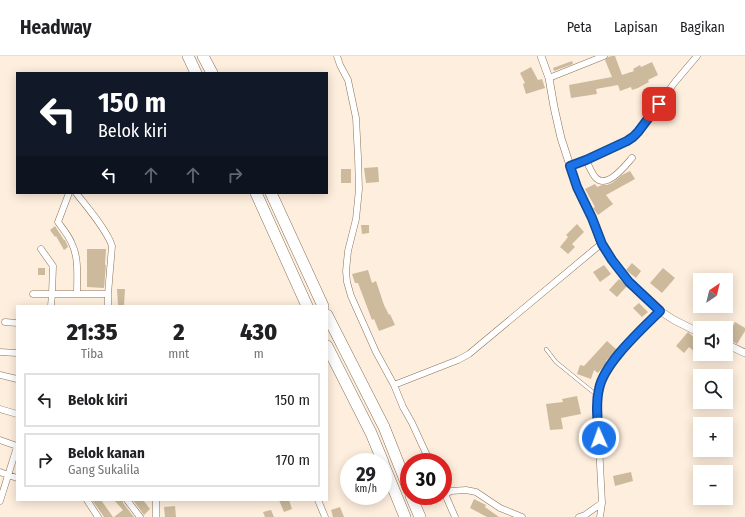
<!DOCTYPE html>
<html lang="id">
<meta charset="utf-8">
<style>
:root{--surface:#fff;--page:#f2f2f2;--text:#202124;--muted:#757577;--line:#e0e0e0}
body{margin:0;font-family:"Fira Sans Condensed",sans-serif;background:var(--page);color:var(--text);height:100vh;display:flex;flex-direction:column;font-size:15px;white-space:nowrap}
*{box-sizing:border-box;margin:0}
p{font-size:13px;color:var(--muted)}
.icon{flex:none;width:22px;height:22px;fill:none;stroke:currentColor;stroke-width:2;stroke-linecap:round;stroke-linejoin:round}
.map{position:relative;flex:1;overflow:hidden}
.drawer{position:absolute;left:16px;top:249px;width:312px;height:196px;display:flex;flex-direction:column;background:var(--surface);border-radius:0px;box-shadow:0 2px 10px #0003}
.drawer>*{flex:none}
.guide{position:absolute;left:16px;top:16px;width:312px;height:122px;border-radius:0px;box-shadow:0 2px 10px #0003;background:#111827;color:#fff;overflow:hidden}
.needle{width:26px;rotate:35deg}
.fabs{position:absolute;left:693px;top:217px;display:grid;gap:8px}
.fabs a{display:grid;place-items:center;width:40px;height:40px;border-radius:0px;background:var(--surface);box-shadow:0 2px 10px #0003;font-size:20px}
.speed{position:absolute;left:340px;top:397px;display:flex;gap:8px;font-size:20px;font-weight:700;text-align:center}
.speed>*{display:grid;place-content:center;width:52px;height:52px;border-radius:50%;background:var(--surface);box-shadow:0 2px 10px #0003;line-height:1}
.speed small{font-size:10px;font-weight:400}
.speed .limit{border:6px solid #d22;background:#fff;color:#111}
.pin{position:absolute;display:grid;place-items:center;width:34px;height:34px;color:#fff;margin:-17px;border-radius:8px;box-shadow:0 2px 6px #0006}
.me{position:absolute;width:44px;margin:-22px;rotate:358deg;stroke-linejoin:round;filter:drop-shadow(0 0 3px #0008)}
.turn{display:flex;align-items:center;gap:14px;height:84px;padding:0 16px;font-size:18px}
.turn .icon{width:52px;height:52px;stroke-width:2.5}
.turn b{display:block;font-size:28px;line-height:34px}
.lanes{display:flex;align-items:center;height:38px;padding:0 16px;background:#0003;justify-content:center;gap:20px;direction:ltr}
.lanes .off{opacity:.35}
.eta{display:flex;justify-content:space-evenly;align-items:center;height:68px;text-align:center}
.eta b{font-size:24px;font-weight:800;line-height:28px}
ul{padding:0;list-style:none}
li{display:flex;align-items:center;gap:12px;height:54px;margin:0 8px 6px;padding:0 8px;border:2px solid var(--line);border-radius:0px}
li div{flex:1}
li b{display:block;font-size:15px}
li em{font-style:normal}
header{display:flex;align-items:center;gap:24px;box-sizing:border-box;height:56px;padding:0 20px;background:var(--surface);border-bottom:1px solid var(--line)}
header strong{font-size:19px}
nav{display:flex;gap:22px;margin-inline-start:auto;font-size:14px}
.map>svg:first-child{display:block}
.building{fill:#cdba9c}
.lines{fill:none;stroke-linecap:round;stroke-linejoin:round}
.service-casing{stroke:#8a725a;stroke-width:4}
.minor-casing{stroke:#8a725a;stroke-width:7}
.tertiary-casing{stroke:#8a725a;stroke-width:8}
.motorway-casing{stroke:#8a725a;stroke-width:12}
.service{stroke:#fff;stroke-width:3}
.minor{stroke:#fff;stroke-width:6}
.tertiary{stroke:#fff;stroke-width:7}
.motorway{stroke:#fff;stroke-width:11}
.route-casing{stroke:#114b97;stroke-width:10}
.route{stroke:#1a73e8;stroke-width:7}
</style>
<header>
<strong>Headway</strong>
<nav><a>Peta</a><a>Lapisan</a><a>Bagikan</a></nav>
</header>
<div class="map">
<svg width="745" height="461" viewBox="0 0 745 461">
<rect width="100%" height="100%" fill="#feeedd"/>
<path class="building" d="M 612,0 L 615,0 L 622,19 L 634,15 L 633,13 L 640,9 L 641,11 L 652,6 L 658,19 L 648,24 L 649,26 L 638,32 L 632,34 L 631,31 L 620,35 L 618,29 L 596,33 L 597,38 L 571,42 L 569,29 L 612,21 L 605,4 L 608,1 Z
M 572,5 L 573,8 L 554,15 L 553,12 Z
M 531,11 L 538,24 L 542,23 L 545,32 L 526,38 L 523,28 L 525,27 L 520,17 Z
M 378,111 L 379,126 L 366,127 L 364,112 Z
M 341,113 L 351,113 L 351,127 L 341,127 Z
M 630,115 L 635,123 L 606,139 L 613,148 L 598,159 L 593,152 L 595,151 L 585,133 L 595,128 L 597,131 L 602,129 L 607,129 L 612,127 L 622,119 Z
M 577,168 L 584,176 L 572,188 L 575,191 L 568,198 L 560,191 L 568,181 L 566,179 Z
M 361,169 L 369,169 L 369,177 L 362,178 Z
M 55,170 L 64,184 L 65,184 L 68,191 L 64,194 L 56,180 L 55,181 L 50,174 Z
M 87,193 L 106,193 L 105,209 L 106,209 L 104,232 L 87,231 Z
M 632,207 L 641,215 L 636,222 L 626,214 Z
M 604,209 L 611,218 L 600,226 L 593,216 Z
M 38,212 L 45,212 L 45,219 L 38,219 Z
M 663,212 L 675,222 L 662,237 L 650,227 Z
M 368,214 L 372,227 L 376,225 L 384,249 L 389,259 L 390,258 L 395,269 L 379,275 L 374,263 L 372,264 L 358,227 L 355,227 L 352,218 Z
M 619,223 L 627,230 L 617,241 L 609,234 Z
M 117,233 L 125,233 L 124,250 L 118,250 Z
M 639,247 L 648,256 L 642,261 L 633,252 Z
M 735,266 L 745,272 L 745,275 L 737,288 L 726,282 Z
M 688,276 L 700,287 L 700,292 L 696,297 L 689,291 L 684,297 L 676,290 Z
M 607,285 L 617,294 L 606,305 L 607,306 L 598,317 L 594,314 L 591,323 L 577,318 L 580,309 L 584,310 Z
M 577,340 L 581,358 L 561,362 L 563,373 L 550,374 L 546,348 L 563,346 L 562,343 Z
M 631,416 L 633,425 L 615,430 L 613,420 Z
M 474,443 L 486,449 L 485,451 L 499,461 L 487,461 L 470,452 Z
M 92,444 L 101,444 L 113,461 L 104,461 Z
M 114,444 L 123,444 L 123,447 L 134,461 L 114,461 L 123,454 Z
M 133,444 L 143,444 L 150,453 L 144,459 Z
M 279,444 L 289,444 L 292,453 L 284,456 Z
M 175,450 L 176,461 L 165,461 L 164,451 Z
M 340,451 L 344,461 L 333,461 L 331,454 Z
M 271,454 L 274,461 L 265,461 L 263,456 Z"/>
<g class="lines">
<g class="service-casing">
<path id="service" d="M 546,293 L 556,306 L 583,328 L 598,340"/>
</g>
<g class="minor-casing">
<path id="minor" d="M 337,0 L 340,9 L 348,24 L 356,62 L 358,101 L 359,133 L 356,163 L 348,195 L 346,215 L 347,226 L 351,240 L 376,296 L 394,329 L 403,351 L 412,367 L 430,406
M 549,22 L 604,0
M 586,104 C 589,110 592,118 596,122 C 607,133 625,110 632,102
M 570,110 C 584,105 596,100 608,94 C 619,89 630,85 638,76 L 675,26 L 697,0
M 69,137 L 58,166 C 63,173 69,180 72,188 C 79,202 77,222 77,238
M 33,238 L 52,238 L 53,210 L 41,193
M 108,238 L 108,250
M 51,250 L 52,238 L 108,238 L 112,190 C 107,174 87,151 76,137
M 5,266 L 17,267
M 0,296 L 17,297
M 0,319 L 17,323
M 394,329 L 458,304 L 469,298 L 601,188
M 0,353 L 17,358
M 0,384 L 17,390
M 0,416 L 17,422
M 443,434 L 445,438 L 451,435 L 466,434 L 476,436 L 500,452 L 522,461
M 445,438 L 455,461
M 87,444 L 98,461
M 127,444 L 140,461
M 156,444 L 156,461
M 318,444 L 325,461
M 0,445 L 17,391
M 579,461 L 585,459 L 602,447
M 600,461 L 602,447 L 597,350 L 599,334 L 602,322 L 608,312 L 627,288 L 660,255"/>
</g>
<g class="tertiary-casing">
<path id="tertiary" d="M 541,0 L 549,22 L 554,51 L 561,82 L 577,131 L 592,162 L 601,188 L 612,204 L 629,225 L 650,246 L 660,255 L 674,264 L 700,277
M 726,288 L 745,297"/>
</g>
<g class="motorway-casing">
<path id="motorway" d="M 188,0 L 196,17
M 203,0 L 212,17
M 256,137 L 307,250
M 271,137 L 323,250
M 327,259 L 384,371 L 409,434
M 327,290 L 371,377 L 383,406
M 383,407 L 405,461
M 411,440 L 420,461"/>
</g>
<use href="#service" class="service"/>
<use href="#minor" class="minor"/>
<use href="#tertiary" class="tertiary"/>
<use href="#motorway" class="motorway"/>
</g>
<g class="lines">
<g class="route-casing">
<path id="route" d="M 599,382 C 598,367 595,349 599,333 C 604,307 641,274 660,255 L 629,226 L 612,204 L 602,188 L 592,162 L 577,131 L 570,110 L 586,104 L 627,85 L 633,81 L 638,76 L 659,48"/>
</g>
<use href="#route" class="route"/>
</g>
</svg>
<div class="fabs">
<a><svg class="needle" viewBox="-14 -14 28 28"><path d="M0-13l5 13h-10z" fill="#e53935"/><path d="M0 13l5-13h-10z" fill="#757577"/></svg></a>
<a><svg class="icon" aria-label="sound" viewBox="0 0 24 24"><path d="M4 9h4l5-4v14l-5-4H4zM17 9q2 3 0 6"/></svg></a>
<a><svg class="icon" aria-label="search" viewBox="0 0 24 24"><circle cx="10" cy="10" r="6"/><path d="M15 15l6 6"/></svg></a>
<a>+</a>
<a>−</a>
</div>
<div class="speed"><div>29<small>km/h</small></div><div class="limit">30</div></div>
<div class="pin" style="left:659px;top:48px;background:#d93025"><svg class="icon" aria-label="arrive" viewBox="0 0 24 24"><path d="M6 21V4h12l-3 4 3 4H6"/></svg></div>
<svg class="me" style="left:599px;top:382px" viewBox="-20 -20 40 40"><circle r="17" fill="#1a73e8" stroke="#fff" stroke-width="3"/><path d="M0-11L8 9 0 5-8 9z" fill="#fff"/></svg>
<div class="guide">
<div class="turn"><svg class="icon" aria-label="left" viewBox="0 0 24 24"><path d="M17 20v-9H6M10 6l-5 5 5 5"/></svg><div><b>150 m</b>Belok kiri</div></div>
<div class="lanes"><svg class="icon" aria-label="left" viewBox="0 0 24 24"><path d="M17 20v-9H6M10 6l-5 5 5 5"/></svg><svg class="icon off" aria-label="ahead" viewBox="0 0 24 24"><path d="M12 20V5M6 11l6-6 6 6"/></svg><svg class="icon off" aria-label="ahead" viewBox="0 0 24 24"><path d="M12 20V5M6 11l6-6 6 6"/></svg><svg class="icon off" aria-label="right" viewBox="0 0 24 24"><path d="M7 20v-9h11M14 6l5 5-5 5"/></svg></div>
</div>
<section class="drawer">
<div class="eta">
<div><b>21:35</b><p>Tiba</p></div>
<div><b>2</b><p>mnt</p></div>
<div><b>430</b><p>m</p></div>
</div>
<ul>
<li><svg class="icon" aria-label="left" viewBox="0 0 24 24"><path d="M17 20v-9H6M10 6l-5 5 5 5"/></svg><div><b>Belok kiri</b></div><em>150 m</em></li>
<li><svg class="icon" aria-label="right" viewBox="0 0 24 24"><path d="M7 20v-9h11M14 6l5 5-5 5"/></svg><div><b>Belok kanan</b><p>Gang Sukalila</p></div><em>170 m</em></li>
</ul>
</section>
</div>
